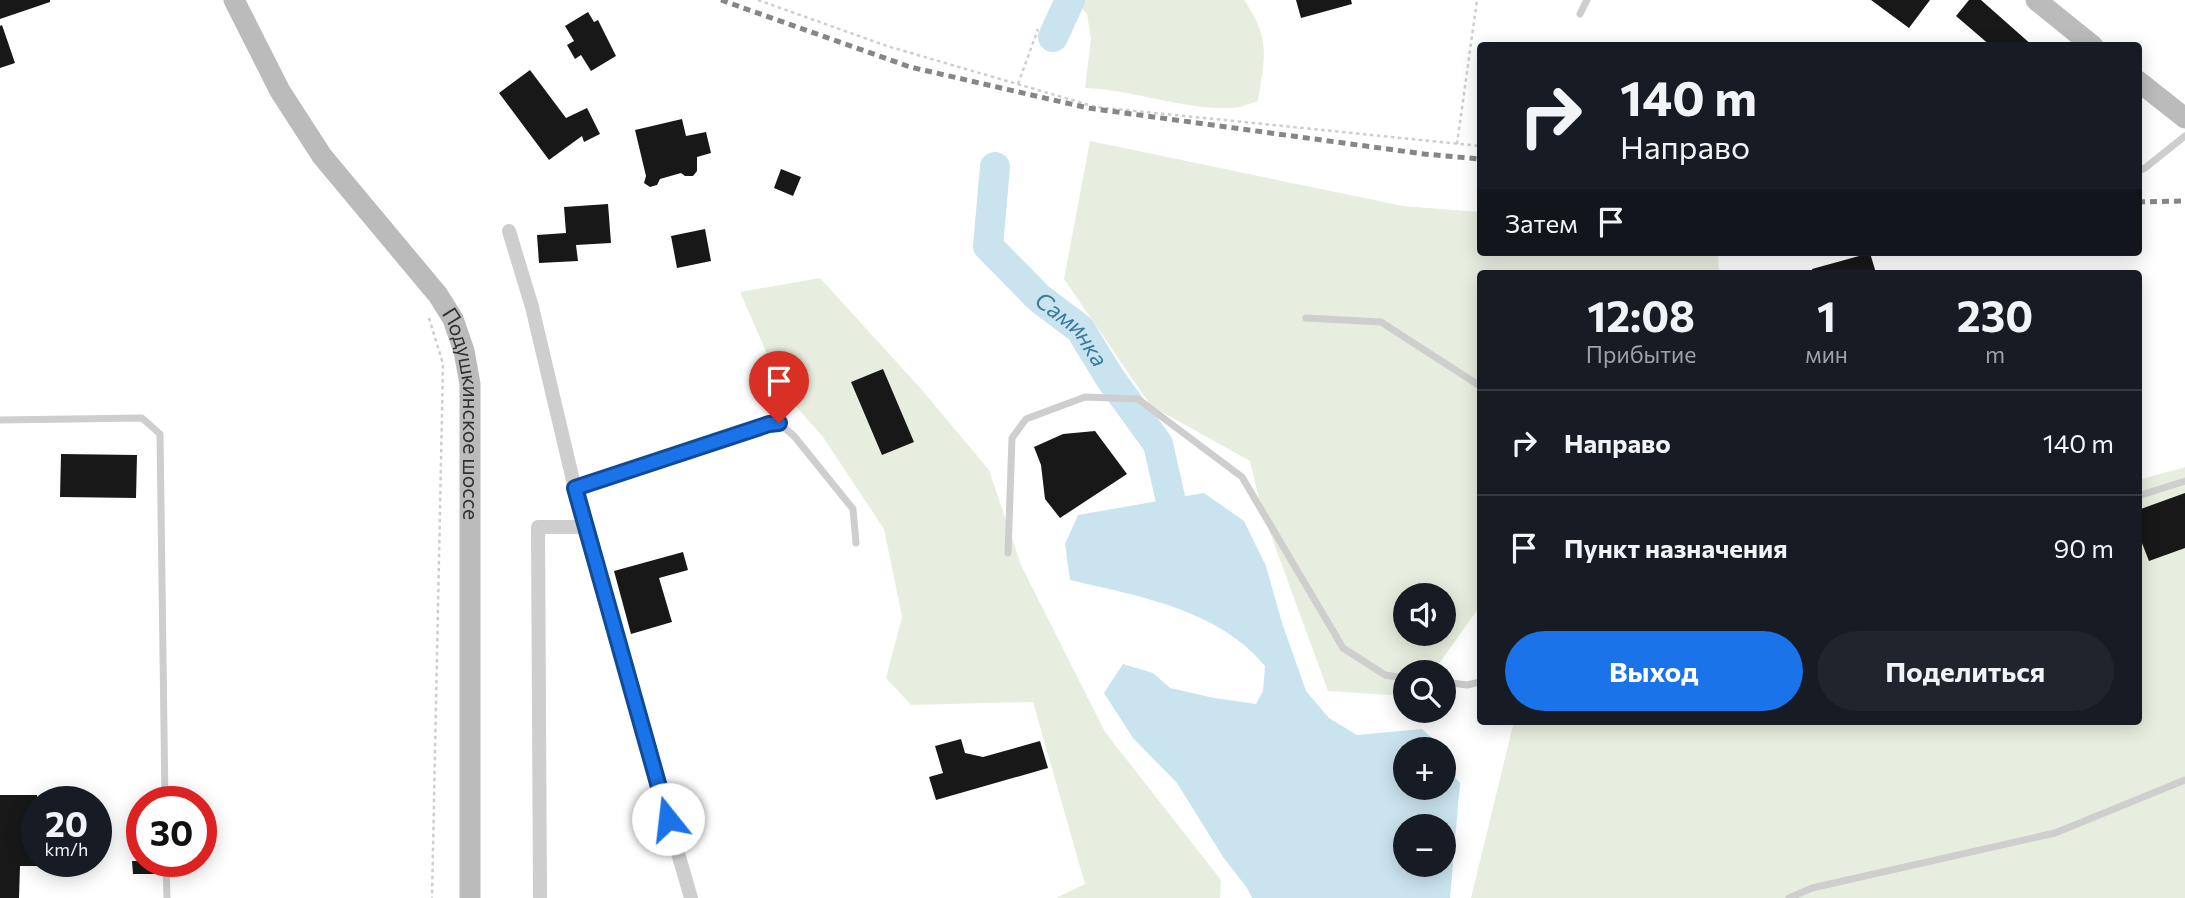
<!DOCTYPE html>
<html lang="ru">
<meta charset="utf-8">
<style>
:root{--surface:#171b24;--page:#20242c;--text:#f1f3f6;--muted:#9ea1a6;--line:#363941;--accent:#1a73e8}
body{margin:0;font-family:Commissioner,sans-serif;background:var(--page);color:var(--text);height:100vh;display:flex;flex-direction:column;font-size:26px;white-space:nowrap}
*{box-sizing:border-box;margin:0}
p{font-size:23px;color:var(--muted)}
.icon{flex:none;width:38px;height:38px;fill:none;stroke:currentColor;stroke-width:2;stroke-linecap:round;stroke-linejoin:round}
.map{position:relative;flex:1;overflow:hidden}
.details{position:absolute;left:1477px;top:270px;width:665px;height:455px;display:flex;flex-direction:column;background:var(--surface);border-radius:7px;box-shadow:0 4px 18px #0003}
.details>*{flex:none}
.banner{position:absolute;left:1477px;top:42px;width:665px;height:214px;border-radius:7px;box-shadow:0 4px 18px #0003;background:#171b24;color:var(--text);overflow:hidden}
.tools{position:absolute;left:1393px;top:583px;display:grid;gap:14px}
.tools a{display:grid;place-items:center;width:63px;height:63px;border-radius:50%;background:var(--surface);box-shadow:0 4px 18px #0003;font-size:35px}
.speed{position:absolute;left:21px;top:786px;display:flex;gap:14px;font-size:35px;font-weight:700;text-align:center}
.speed>*{display:grid;place-content:center;width:91px;height:91px;border-radius:50%;background:var(--surface);box-shadow:0 4px 18px #0003;line-height:1}
.speed small{font-size:18px;font-weight:400}
.speed .limit{border:10px solid #d22;background:#fff;color:#111}
.pin{position:absolute;display:grid;place-items:center;width:60px;height:60px;color:#fff;margin:-72px -30px;border-radius:50% 50% 50% 0;rotate:-45deg;box-shadow:0 0 7px #0007}
.pin .icon{rotate:45deg}
.me{position:absolute;width:77px;margin:-38px;rotate:344deg;stroke-linejoin:round;filter:drop-shadow(0 0 5px #0008)}
.turn{display:flex;align-items:center;gap:24px;height:147px;padding:0 28px;font-size:32px}
.turn .icon{width:91px;height:91px;stroke-width:2.5}
.turn b{display:block;font-size:49px;line-height:60px}
.then{display:flex;align-items:center;height:66px;padding:0 28px;background:#0003;gap:14px;font-size:26px}
.eta{display:flex;justify-content:space-evenly;align-items:center;height:119px;text-align:center}
.eta b{font-size:42px;font-weight:700;line-height:49px}
.action{display:flex;gap:14px;margin-top:auto;padding:14px 28px}
.action a{flex:1;height:80px;border-radius:42px;background:var(--accent);color:#fff;font-size:28px;font-weight:700;line-height:80px;text-align:center}
.action a+a{background:var(--page);color:var(--text)}
ul{padding:0;list-style:none}
li{display:flex;align-items:center;gap:21px;height:105px;padding:0 28px;border-top:2px solid var(--line)}
li div{flex:1}
li b{display:block;font-size:26px}
li em{font-style:normal}
.map>svg:first-child{display:block}
.green{fill:#e8eedf;fill-rule:evenodd}
.water{fill:#cae4ef;fill-rule:evenodd}
.lines{fill:none;stroke-linecap:round;stroke-linejoin:round}
.river{stroke:#cae4ef;stroke-width:30}
.building{fill:#181818}
.path{stroke:#cecece;stroke-width:2.5;stroke-dasharray:3.5 3.5;stroke-linecap:butt}
.lane{stroke:#cecece;stroke-width:7}
.street{stroke:#cecece;stroke-width:14}
.secondary{stroke:#bbb;stroke-width:21}
.rail{stroke:#868686;stroke-width:5;stroke-dasharray:7 5;stroke-linecap:butt}
.route-casing{stroke:#114b97;stroke-width:18}
.route{stroke:#1a73e8;stroke-width:12}
.labels{text-anchor:middle;stroke-width:7;stroke-linejoin:round;paint-order:stroke}
.street-label{font-size:21px;fill:#313131;stroke:#fff}
.water-label{font-size:23px;font-style:italic;fill:#397c99;stroke:#fff}
</style>
<div class="map">
<svg width="2185" height="898" viewBox="0 0 2185 898">
<rect width="100%" height="100%" fill="#fff"/>
<path class="green" d="M 1074,0 L 1244,0 C 1271,39 1265,57 1258,101 C 1250,103 1241,108 1232,108 C 1182,110 1135,90 1085,88 L 1091,39 L 1087,14 Z
M 1090,141 L 1403,206 L 1480,212 L 1480,252 L 1718,252 L 1719,273 L 1480,273 L 1480,606 L 1433,672 L 1405,672 L 1405,696 L 1328,691 L 1261,508 L 1250,461 L 1151,406 L 1064,279 ZM 1405,595 L 1444,595 L 1444,634 L 1405,634 Z
M 820,278 L 922,390 L 989,470 L 1021,565 L 1105,732 L 1221,880 L 1220,898 L 1056,898 L 1085,884 L 1033,702 L 911,705 L 886,678 L 902,617 L 884,529 L 823,437 L 784,393 L 740,292 Z
M 2185,467 L 2185,898 L 1471,898 L 1514,721 L 2138,721 L 2139,480 Z"/>
<path class="water" d="M 1204,493 L 1244,521 L 1266,566 L 1282,623 L 1306,691 L 1329,718 L 1357,735 L 1422,729 L 1435,741 L 1438,749 L 1405,749 L 1405,788 L 1444,788 L 1444,764 L 1460,783 L 1450,898 L 1252,898 L 1247,888 L 1223,857 L 1177,783 L 1133,738 L 1104,693 L 1123,664 L 1153,673 L 1170,688 L 1214,698 L 1256,704 L 1263,691 L 1265,666 C 1218,609 1138,596 1070,580 L 1065,544 L 1078,515 ZM 1444,826 L 1444,864 L 1405,864 L 1405,826 Z"/>
<g class="lines">
<g class="river">
<path d="M 1053,37 L 1070,0"/>
<path id="s1" d="M 995,167 L 988,246 L 1039,298 L 1080,329 L 1110,378 L 1158,444 L 1170,497"/>
</g>
</g>
<path class="building" d="M 0,0 L 50,0 L 50,2 L 0,19 Z
M 1296,0 L 1351,0 L 1352,4 L 1301,18 Z
M 1871,0 L 1930,0 L 1909,28 Z
M 1969,0 L 1981,0 L 2033,46 L 1991,46 L 1956,16 Z
M 588,12 L 594,22 L 598,20 L 616,56 L 591,71 L 581,55 L 575,59 L 567,45 L 574,41 L 565,26 Z
M 2,25 L 15,63 L 0,68 L 0,26 Z
M 530,70 L 566,118 L 587,108 L 600,134 L 584,142 L 582,136 L 549,160 L 499,93 Z
M 682,119 L 686,136 L 706,132 L 711,153 L 697,157 L 697,171 L 693,176 L 685,176 L 681,173 L 660,179 L 657,185 L 650,187 L 644,183 L 646,176 L 635,130 Z
M 781,169 L 801,177 L 793,196 L 774,188 Z
M 608,204 L 611,243 L 576,245 L 578,261 L 539,263 L 537,235 L 566,233 L 564,207 Z
M 705,229 L 711,261 L 677,268 L 671,236 Z
M 1870,253 L 1876,273 L 1813,273 L 1812,269 Z
M 883,369 L 914,442 L 882,455 L 851,382 Z
M 1095,431 L 1127,474 L 1060,518 L 1045,499 L 1041,465 L 1034,447 L 1063,434 Z
M 61,454 L 137,455 L 136,498 L 60,497 Z
M 2185,493 L 2185,548 L 2149,561 L 2138,533 L 2138,510 Z
M 683,552 L 688,570 L 659,578 L 672,622 L 631,634 L 614,571 Z
M 961,739 L 965,753 L 983,757 L 1040,741 L 1048,768 L 936,800 L 929,777 L 943,773 L 935,746 Z
M 0,795 L 37,795 L 37,866 L 20,866 L 19,898 L 0,898 Z
M 132,861 L 156,861 L 156,874 L 133,874 Z"/>
<g class="lines">
<path class="path" d="M 758,0 L 887,46 L 1096,107 L 1480,146
M 1018,84 L 1038,29
M 1457,144 L 1477,0
M 429,318 L 443,364 L 432,898"/>
<path class="lane" d="M 1580,14 L 1587,0
M 2138,171 L 2145,168 L 2185,136
M 1306,318 L 1381,322 L 1480,386
M 0,420 L 142,418 L 160,434 L 165,802
M 575,488 L 769,424 L 779,423 L 794,436 L 853,509 L 856,543
M 2138,496 L 2185,481
M 1008,553 L 1012,438 L 1026,419 L 1085,397 L 1138,399 L 1242,477 L 1343,648 L 1385,675 L 1405,678
M 1444,682 L 1467,685 L 1480,682
M 166,861 L 167,898
M 1789,898 L 1812,888 L 2055,833 L 2185,780"/>
<path class="street" d="M 509,231 L 532,307 L 584,527
M 540,898 L 538,527 L 584,527 L 691,898"/>
<g class="secondary">
<path id="s2" d="M 234,0 L 280,91 L 322,156 L 438,295 L 453,319 L 464,351 L 470,384 L 470,898"/>
<path d="M 2036,0 L 2093,46"/>
<path d="M 2138,81 L 2185,118"/>
</g>
<path class="rail" d="M 721,0 L 910,67 L 1088,108 L 1424,154 L 1480,159
M 2138,202 L 2185,201"/>
</g>
<g class="lines">
<g class="route-casing">
<path id="route" d="M 668,819 L 575,488 L 769,424 L 779,423"/>
</g>
<use href="#route" class="route"/>
</g>
<g class="labels">
<g class="street-label">
<text dy="7" stroke="none"><textPath href="#s2" startOffset="485">Подушкинское шоссе</textPath></text>
</g>
<g class="water-label">
<text dy="8" stroke="none"><textPath href="#s1" startOffset="198">Саминка</textPath></text>
</g>
</g>
</svg>
<div class="tools">
<a><svg class="icon" aria-label="sound" viewBox="0 0 24 24"><path d="M4 9h4l5-4v14l-5-4H4zM17 9q2 3 0 6"/></svg></a>
<a><svg class="icon" aria-label="search" viewBox="0 0 24 24"><circle cx="10" cy="10" r="6"/><path d="M15 15l6 6"/></svg></a>
<a>+</a>
<a>−</a>
</div>
<div class="speed"><div>20<small>km/h</small></div><div class="limit">30</div></div>
<div class="pin" style="left:779px;top:423px;background:#d93025"><svg class="icon" aria-label="arrive" viewBox="0 0 24 24"><path d="M6 21V4h12l-3 4 3 4H6"/></svg></div>
<svg class="me" style="left:668px;top:819px" viewBox="-20 -20 40 40"><circle r="19" fill="#fff"/><path d="M0-13L10 11 0 6-10 11z" fill="#1a73e8"/></svg>
<div class="banner">
<div class="turn"><svg class="icon" aria-label="right" viewBox="0 0 24 24"><path d="M7 20v-9h11M14 6l5 5-5 5"/></svg><div><b>140 m</b>Направо</div></div>
<div class="then">Затем<svg class="icon" aria-label="arrive" viewBox="0 0 24 24"><path d="M6 21V4h12l-3 4 3 4H6"/></svg></div>
</div>
<section class="details">
<div class="eta">
<div><b>12:08</b><p>Прибытие</p></div>
<div><b>1</b><p>мин</p></div>
<div><b>230</b><p>m</p></div>
</div>
<ul>
<li><svg class="icon" aria-label="right" viewBox="0 0 24 24"><path d="M7 20v-9h11M14 6l5 5-5 5"/></svg><div><b>Направо</b></div><em>140 m</em></li>
<li><svg class="icon" aria-label="arrive" viewBox="0 0 24 24"><path d="M6 21V4h12l-3 4 3 4H6"/></svg><div><b>Пункт назначения</b></div><em>90 m</em></li>
</ul>
<div class="action"><a>Выход</a><a>Поделиться</a></div>
</section>
</div>
